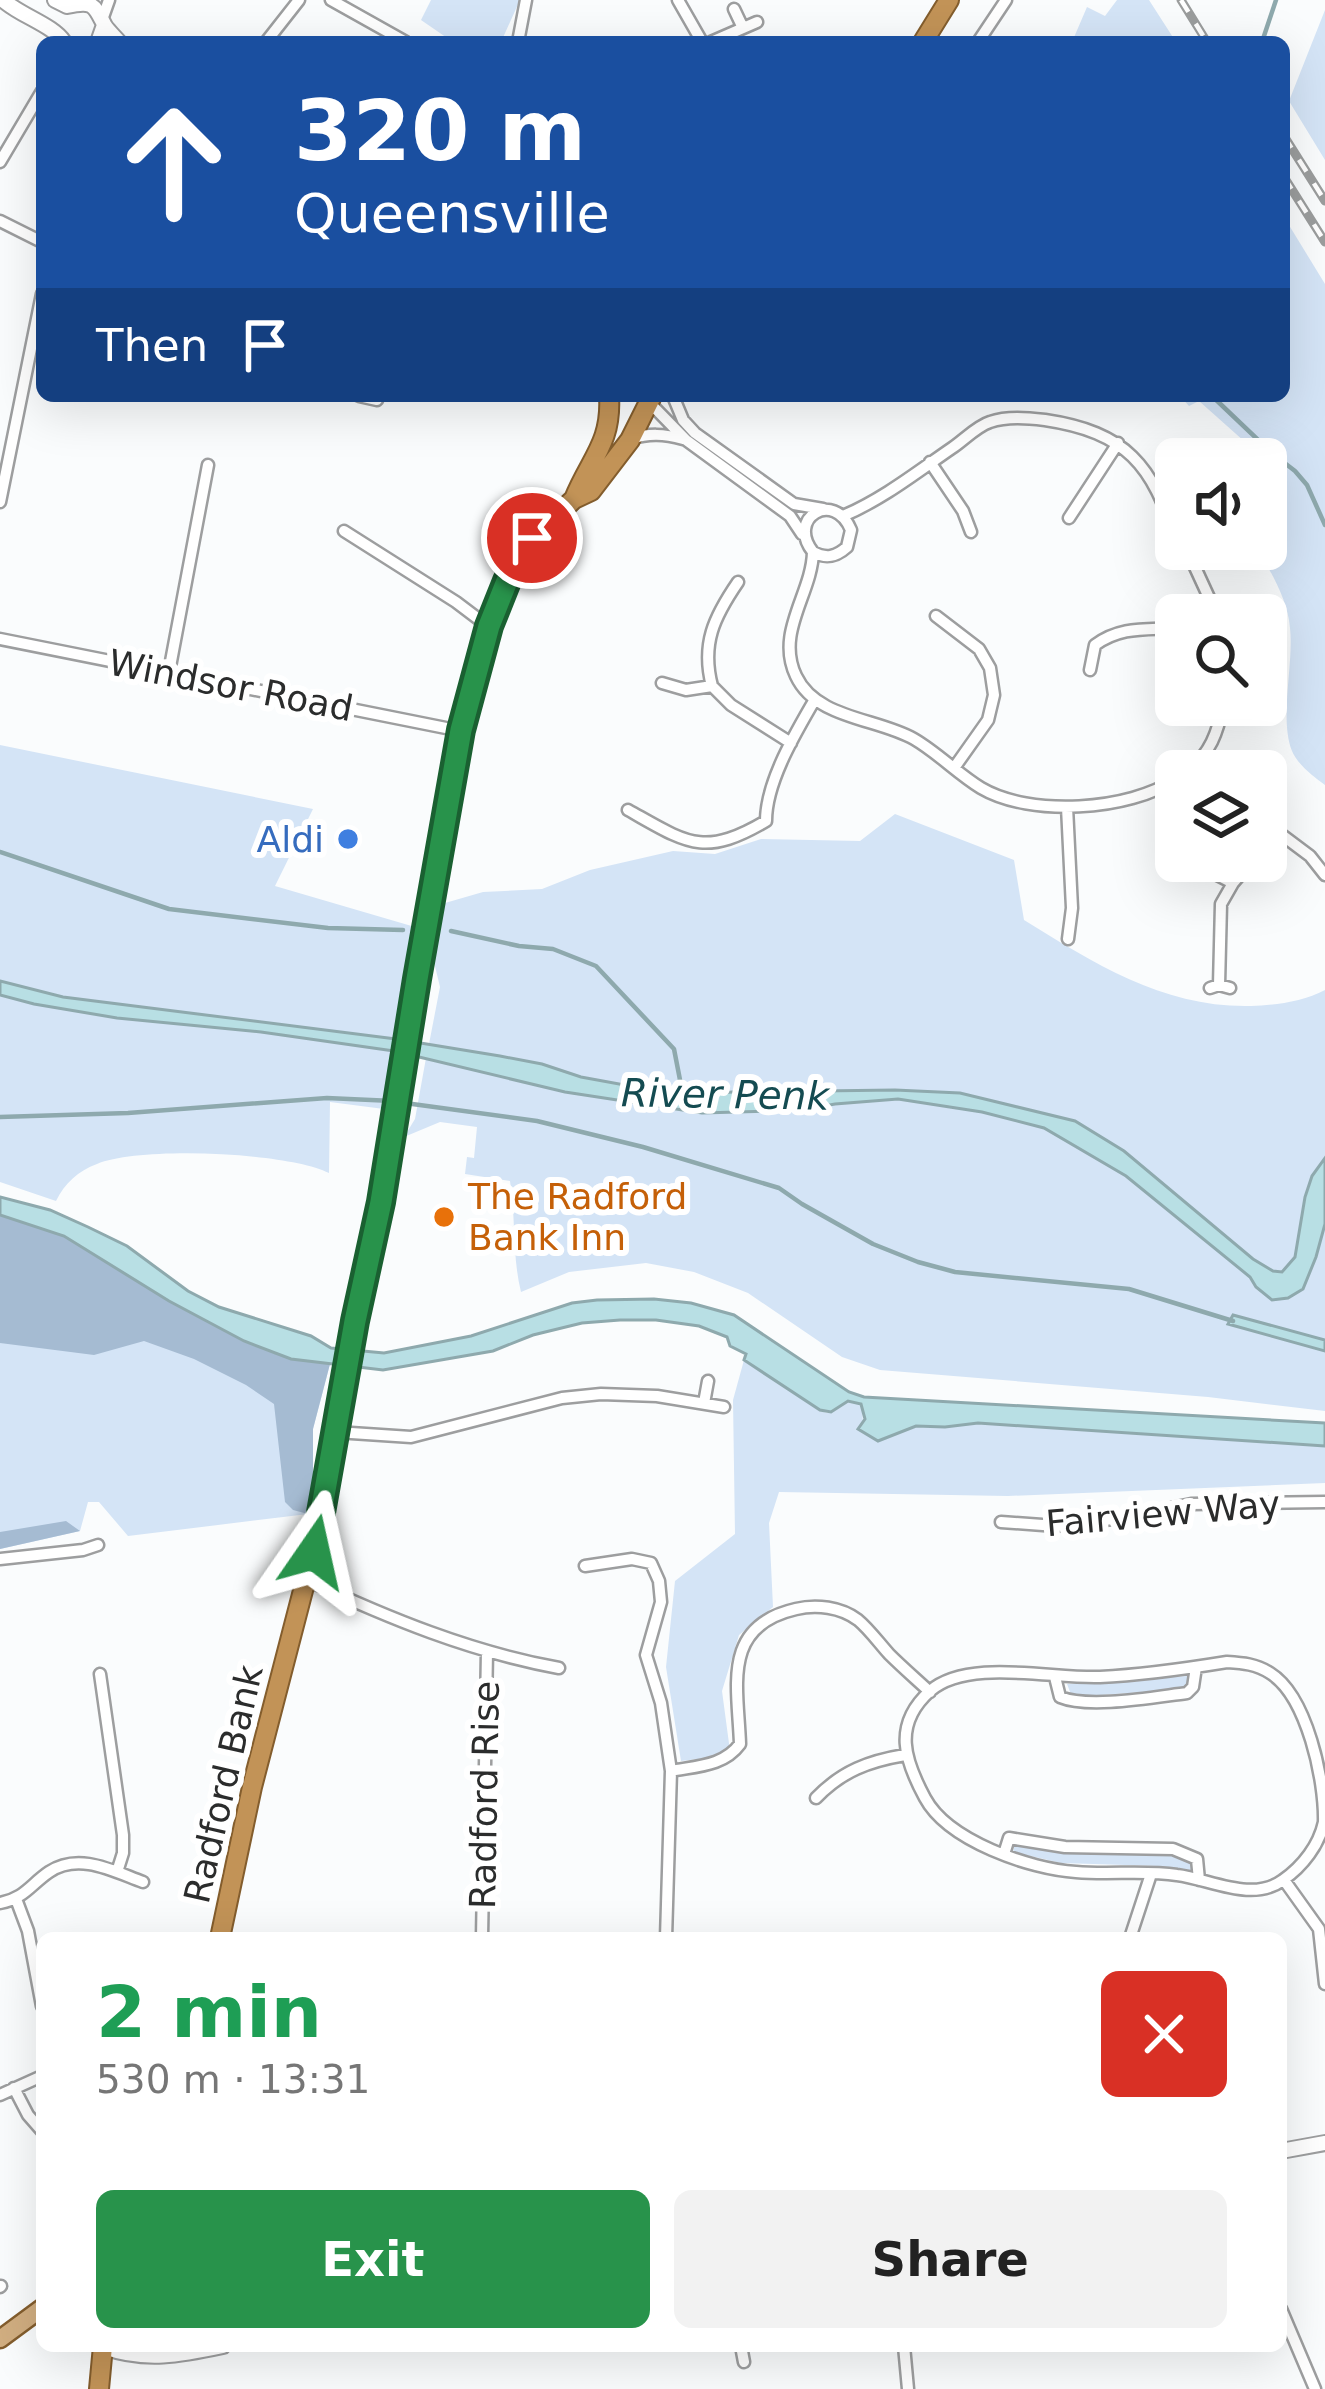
<!DOCTYPE html>
<meta charset="utf-8">
<style>
:root{--surface:#fff;--page:#f2f2f2;--text:#222;--muted:#767676;--accent:#28934b}
body{margin:0;font-family:"DejaVu Sans",sans-serif;background:var(--page);color:var(--text);height:100vh;display:flex;flex-direction:column;font-size:45px;white-space:nowrap}
*{box-sizing:border-box;margin:0}
p{font-size:39px;color:var(--muted)}
.icon{flex:none;width:66px;height:66px;fill:none;stroke:currentColor;stroke-width:2;stroke-linecap:round;stroke-linejoin:round}
.map{position:relative;flex:1;overflow:hidden}
.drawer{position:absolute;left:36px;top:1932px;width:1251px;height:420px;display:flex;flex-direction:column;background:var(--surface);border-radius:18px;box-shadow:0 12px 48px #0002}
.drawer>*{flex:none}
.top-card{position:absolute;left:36px;top:36px;width:1254px;height:366px;border-radius:18px;box-shadow:0 12px 48px #0002;background:#1a4fa0;color:#fff;overflow:hidden}
.tools{position:absolute;left:1155px;top:438px;display:grid;gap:24px}
.tools a{display:grid;place-items:center;width:132px;height:132px;border-radius:18px;background:var(--surface);box-shadow:0 12px 48px #0002;font-size:60px}
.pin{position:absolute;display:grid;place-items:center;width:102px;height:102px;color:#fff;margin:-51px;border:6px solid #fff;border-radius:50%;box-shadow:0 3px 12px #0007}
.me{position:absolute;width:132px;margin:-66px;rotate:11deg;stroke-linejoin:round;filter:drop-shadow(0 0 9px #0008)}
.turn{display:flex;align-items:center;gap:42px;height:252px;padding:0 60px;font-size:54px}
.turn .icon{width:156px;height:156px;stroke-width:2.5}
.turn b{display:block;font-size:84px;line-height:102px}
.then{display:flex;align-items:center;height:114px;padding:0 60px;background:#0003;gap:24px;font-size:45px}
.round{display:grid;place-items:center;flex:none;width:126px;height:126px;border-radius:18px;background:var(--page)}
.headline{display:flex;align-items:center;justify-content:space-between;height:204px;padding:0 60px}
h1{font-size:72px;font-weight:600;line-height:90px;color:#1e9e55}
.primary-button{display:flex;gap:24px;margin-top:auto;padding:24px 60px}
.primary-button a{flex:1;height:138px;border-radius:18px;background:var(--accent);color:#fff;font-size:48px;font-weight:600;line-height:138px;text-align:center}
.primary-button a+a{background:var(--page);color:var(--text)}
.map>svg:first-child{display:block}
.green{fill:#d4e4f6}
.forest{fill:#a5bbd2}
.water{fill:#b8dfe4;stroke:#8ea9ad;stroke-width:3}
.lines{fill:none;stroke-linecap:round;stroke-linejoin:round}
.stream{stroke:#8ea9ad;stroke-width:4.5}
.minor-casing{stroke:#9d9e9f;stroke-width:15}
.tertiary-casing{stroke:#9d9e9f;stroke-width:18}
.primary-casing{stroke:#835d2d;stroke-width:21}
.trunk-casing{stroke:#835d2d;stroke-width:22}
.minor{stroke:#fff;stroke-width:10}
.tertiary{stroke:#fff;stroke-width:14}
.primary{stroke:#d1ae81;stroke-width:16}
.trunk{stroke:#c29357;stroke-width:18}
.rail-casing{stroke:#9b9d9d;stroke-width:9}
.rail{stroke:#fff;stroke-width:4.5;stroke-dasharray:14;stroke-linecap:butt}
.route-casing{stroke:#1a6031;stroke-width:30}
.route{stroke:#28934b;stroke-width:21}
.shop-dot{fill:#3f7fe0;stroke:#fff;stroke-width:4.5}
.food-dot{fill:#e8710a;stroke:#fff;stroke-width:4.5}
.labels{text-anchor:middle;stroke-width:12;stroke-linejoin:round;paint-order:stroke}
.street-label{font-size:36px;fill:#2b2c2c;stroke:#fff}
.shop-label{font-size:36px;fill:#366cbe;stroke:#fff;text-anchor:end}
.food-label{font-size:36px;fill:#c56008;stroke:#fff;text-anchor:start}
.water-label{font-size:39px;font-style:italic;fill:#144b51;stroke:#fff}
</style>
<div class="map">
<svg width="1325" height="2389" viewBox="0 0 1325 2389">
<rect width="100%" height="100%" fill="#fafcfd"/>
<path class="green" d="M 431,0 L 520,0 L 501,42 L 453,42 L 421,20 Z
M 1117,0 L 1149,0 L 1176,42 L 1072,42 L 1087,7 L 1105,16 Z
M 1325,10 L 1325,160 L 1289,101 Z
M 1284,217 L 1325,284 L 1325,785 C 1313,776 1298,765 1292,751 C 1279,719 1294,663 1290,628 C 1288,600 1271,573 1258,549 L 1266,549 L 1266,487 L 1281,474 L 1199,401 L 1189,406 L 1180,396 L 1284,396 Z
M 0,745 L 313,809 L 275,886 L 415,927 L 396,1039 L 63,997 L 0,981 Z
M 895,814 L 1014,860 L 1024,920 C 1095,964 1165,1008 1251,1006 C 1275,1005 1303,1002 1325,990 L 1325,1158 L 1312,1176 L 1305,1197 L 1295,1257 L 1283,1272 L 1273,1271 L 1253,1259 L 1124,1151 L 1075,1121 L 960,1093 L 895,1090 L 732,1092 L 689,1096 L 676,1085 L 669,1093 L 581,1077 L 542,1064 L 429,1044 L 440,987 L 433,958 L 445,903 L 483,892 L 542,889 L 590,870 L 673,851 L 715,854 L 761,839 L 860,841 Z
M 0,995 L 34,1004 L 117,1018 L 261,1032 L 394,1051 L 384,1109 L 330,1102 L 329,1173 C 287,1152 140,1146 97,1164 C 78,1171 65,1183 56,1201 L 0,1182 Z
M 426,1058 L 565,1092 L 702,1113 L 802,1110 L 835,1104 L 898,1099 L 982,1112 L 1044,1128 L 1126,1176 L 1250,1277 L 1256,1287 L 1316,1257 L 1325,1224 L 1325,1411 L 1208,1397 L 880,1370 L 842,1357 L 748,1293 L 694,1272 L 646,1263 L 569,1272 L 521,1292 C 512,1256 516,1218 510,1181 L 465,1174 L 467,1157 L 474,1158 L 477,1127 L 440,1122 L 404,1137 L 415,1119 Z
M 0,1215 L 121,1271 L 169,1301 L 291,1359 L 330,1364 L 313,1429 L 313,1477 L 308,1514 L 128,1536 L 99,1502 L 88,1502 L 80,1531 L 0,1549 Z
M 744,1360 L 820,1411 L 828,1413 L 848,1401 L 862,1404 L 863,1424 L 878,1440 L 916,1426 L 945,1427 L 978,1423 L 1325,1446 L 1325,1483 L 1008,1496 L 779,1492 L 769,1523 L 773,1607 L 739,1635 L 722,1691 L 730,1751 L 707,1758 L 681,1761 L 666,1667 L 675,1581 L 735,1534 L 733,1400 Z
M 1187,1676 L 1187,1689 L 1072,1697 L 1067,1684 Z
M 1015,1843 L 1167,1853 L 1189,1860 L 1193,1871 L 1158,1866 L 1061,1863 L 1013,1852 Z"/>
<path class="forest" d="M 0,1215 L 64,1236 L 169,1301 L 291,1359 L 330,1364 L 313,1429 L 313,1477 L 308,1514 L 293,1510 L 285,1502 L 274,1404 L 246,1385 L 194,1359 L 144,1341 L 94,1355 L 0,1343 Z
M 66,1521 L 80,1531 L 0,1549 L 0,1532 Z"/>
<path class="water" d="M 0,981 L 63,997 L 396,1039 L 500,1056 L 542,1064 L 581,1077 L 668,1093 L 676,1085 L 688,1085 L 690,1096 L 732,1092 L 895,1090 L 960,1093 L 1075,1121 L 1124,1151 L 1253,1259 L 1273,1271 L 1282,1272 L 1295,1257 L 1305,1197 L 1312,1176 L 1325,1158 L 1325,1224 L 1316,1257 L 1303,1289 L 1288,1298 L 1272,1300 L 1256,1287 L 1250,1277 L 1126,1176 L 1044,1128 L 982,1112 L 898,1099 L 835,1104 L 802,1110 L 702,1113 L 565,1092 L 394,1051 L 261,1032 L 117,1018 L 34,1004 L 0,995 Z
M 0,1197 L 50,1210 L 88,1227 L 127,1246 L 188,1291 L 219,1307 L 311,1336 L 331,1348 L 384,1353 L 471,1336 L 572,1303 L 597,1300 L 654,1299 L 691,1303 L 734,1315 L 849,1392 L 864,1397 L 1325,1423 L 1325,1446 L 978,1423 L 945,1427 L 916,1426 L 878,1441 L 858,1429 L 865,1419 L 861,1404 L 848,1401 L 831,1412 L 820,1410 L 744,1360 L 746,1354 L 730,1346 L 727,1337 L 699,1326 L 656,1320 L 620,1320 L 582,1323 L 533,1335 L 493,1351 L 383,1370 L 291,1359 L 244,1341 L 169,1301 L 64,1236 L 0,1215 Z
M 1233,1315 L 1325,1340 L 1325,1351 L 1228,1324 Z"/>
<g class="lines">
<path class="stream" d="M 1262,42 L 1276,0
M 1212,396 L 1273,454 L 1295,471 L 1307,485 L 1325,525
M 0,852 L 169,909 L 328,928 L 403,930
M 451,931 L 519,946 L 553,949 L 596,966 L 674,1049 L 681,1085
M 405,1103 L 537,1121 L 643,1147 L 779,1188 L 802,1204 L 873,1244 L 918,1262 L 955,1272 L 1129,1289 L 1233,1321
M 0,1117 L 128,1113 L 327,1098 L 393,1101"/>
<g class="minor-casing">
<path id="minor" d="M 331,0 L 406,42
M 678,0 L 702,42
M 734,9 L 743,28
M 103,17 L 109,0
M 266,42 L 299,0
M 518,42 L 526,0
M 711,42 L 757,22
M 978,42 L 1006,0
M 0,162 L 42,91
M 0,221 L 42,242
M 359,396 L 377,400
M 673,396 L 683,420 L 695,433 L 794,504 L 823,509
M 645,398 L 686,440 L 790,516 L 802,534
M 631,439 C 649,433 664,434 683,439
M 930,462 L 963,511 L 971,532
M 0,502 L 42,294
M 843,516 C 883,499 917,472 952,448 C 964,440 977,426 990,422 C 1007,416 1028,418 1045,420 C 1126,432 1153,465 1176,541
M 1069,518 L 1118,443
M 344,531 L 456,602 L 489,627
M 1180,549 L 1194,565 L 1217,615
M 813,552 C 826,559 836,557 847,547 L 851,530 C 834,489 786,518 813,552 C 812,594 775,632 796,676 C 816,719 877,718 914,739 C 938,753 958,774 981,788 C 1030,817 1129,811 1176,779
M 936,616 L 979,649 L 990,668 L 994,695 L 988,720 L 954,768
M 0,639 L 461,731
M 1090,670 L 1095,645 C 1121,626 1146,630 1176,628
M 169,672 L 208,465
M 662,683 L 686,690 L 712,686
M 712,686 C 701,644 714,617 738,582
M 712,686 L 731,705 L 791,743
M 1188,771 C 1210,754 1218,732 1223,705
M 1067,807 L 1072,908 L 1068,939
M 628,810 C 687,843 703,858 766,821 C 766,782 795,734 814,701
M 1266,823 L 1310,856 L 1325,875
M 1266,846 L 1279,832
M 1192,862 L 1233,883
M 1219,985 L 1221,904 L 1233,883 L 1252,861
M 1210,988 L 1219,985 L 1230,988
M 704,1403 L 708,1381
M 336,1432 L 411,1437 L 562,1398 L 601,1394 L 657,1396 L 724,1407
M 1001,1522 L 1056,1526 L 1121,1518 L 1191,1504 L 1325,1502
M 0,1559 L 83,1550 L 98,1545
M 585,1566 L 632,1559 L 651,1563 L 659,1581 L 661,1602 L 646,1655 L 661,1703 L 671,1771 L 666,1938
M 307,1580 C 388,1618 471,1652 559,1668
M 1227,1662 C 1243,1663 1256,1664 1270,1673 C 1307,1696 1325,1780 1324,1822 C 1319,1845 1303,1866 1283,1880 C 1252,1903 1210,1879 1177,1875 C 1144,1870 1110,1875 1076,1872 C 1030,1869 948,1841 925,1798 C 905,1761 892,1725 930,1691 C 968,1658 1052,1679 1100,1677 C 1142,1675 1184,1669 1227,1662 Z
M 100,1674 L 123,1835 L 123,1853 L 117,1872
M 1055,1677 L 1060,1697 C 1089,1709 1154,1697 1187,1693 L 1193,1687 L 1196,1667
M 671,1771 C 697,1766 724,1766 740,1744 C 738,1686 721,1626 796,1609 C 816,1604 841,1607 858,1620 C 869,1629 879,1643 889,1654 C 902,1667 916,1679 930,1692
M 816,1798 C 842,1771 869,1761 905,1755
M 1004,1854 L 1009,1838 L 1065,1847 L 1173,1849 L 1197,1859 L 1199,1880
M 1284,1880 L 1319,1929 L 1325,1984
M 16,1899 L 28,1931 L 42,2006
M 0,1903 C 25,1898 30,1885 49,1872 C 79,1852 113,1871 143,1882
M 482,1938 L 487,1651
M 1130,1938 L 1151,1874
M 14,2088 L 28,2115 L 42,2131
M 0,2095 L 42,2076
M 0,2287 L 1,2286
M 1281,2309 L 1315,2389
M 741,2346 L 744,2362
M 904,2346 L 908,2389"/>
</g>
<g class="tertiary-casing">
<path id="tertiary" d="M 3,0 C 21,16 53,25 64,42
M 55,0 L 67,6 C 95,0 94,6 105,26 C 109,32 115,37 119,42
M 98,42 L 104,25
M 1281,2151 L 1325,2143
M 104,2347 C 145,2362 181,2355 223,2346"/>
</g>
<g class="primary-casing">
<path id="primary" d="M 0,2339 L 42,2308"/>
</g>
<g class="trunk-casing">
<path id="trunk" d="M 923,42 L 949,0
M 574,499 C 590,459 612,443 609,396
M 220,1938 L 252,1787 L 320,1525 L 355,1321 L 381,1202 L 431,896 L 469,699 L 489,627 L 507,581 L 533,538 L 574,499 L 591,491 L 630,440 L 652,396
M 99,2389 L 103,2346"/>
</g>
<use href="#minor" class="minor"/>
<use href="#tertiary" class="tertiary"/>
<use href="#primary" class="primary"/>
<use href="#trunk" class="trunk"/>
<g class="rail-casing">
<path id="rail" d="M 1181,0 L 1207,42
M 1284,136 L 1325,201
M 1284,177 L 1325,242"/>
</g>
<use href="#rail" class="rail"/>
</g>
<g class="lines">
<g class="route-casing">
<path id="route" d="M 314,1552 L 355,1321 L 381,1202 L 417,979 L 461,730 L 489,626 L 507,581 L 532,538"/>
</g>
<use href="#route" class="route"/>
</g>
<circle class="shop-dot" cx="348" cy="839" r="12"/>
<circle class="food-dot" cx="444" cy="1217" r="12"/>
<g class="labels">
<g class="street-label">
<text transform="translate(231 685) rotate(11)" y="13">Windsor Road</text>
<text transform="translate(1163 1513) rotate(-5)" y="13">Fairview Way</text>
<text transform="translate(223 1784) rotate(-77)" y="13">Radford Bank</text>
<text transform="translate(484 1795) rotate(-89)" y="13">Radford Rise</text>
</g>
<g class="shop-label">
<text x="324" y="852">Aldi</text>
</g>
<g class="food-label">
<text x="468" y="1209">The Radford<tspan x="468" dy="41">Bank Inn</tspan></text>
</g>
<g class="water-label">
<text transform="translate(725 1094) rotate(1)" y="14">River Penk</text>
</g>
</g>
</svg>
<div class="tools">
<a><svg class="icon" aria-label="sound" viewBox="0 0 24 24"><path d="M4 9h4l5-4v14l-5-4H4zM17 9q2 3 0 6"/></svg></a>
<a><svg class="icon" aria-label="search" viewBox="0 0 24 24"><circle cx="10" cy="10" r="6"/><path d="M15 15l6 6"/></svg></a>
<a><svg class="icon" aria-label="layers" viewBox="0 0 24 24"><path d="M12 4l9 5-9 5-9-5zM3 14l9 5 9-5"/></svg></a>
</div>
<div class="pin" style="left:532px;top:538px;background:#d93025"><svg class="icon" aria-label="arrive" viewBox="0 0 24 24"><path d="M6 21V4h12l-3 4 3 4H6"/></svg></div>
<svg class="me" style="left:314px;top:1552px" viewBox="-20 -20 40 40"><path d="M0-17L14 15 0 8-14 15z" fill="#28934b" stroke="#fff" stroke-width="4"/></svg>
<div class="top-card">
<div class="turn"><svg class="icon" aria-label="ahead" viewBox="0 0 24 24"><path d="M12 20V5M6 11l6-6 6 6"/></svg><div><b>320 m</b>Queensville</div></div>
<div class="then">Then<svg class="icon" aria-label="arrive" viewBox="0 0 24 24"><path d="M6 21V4h12l-3 4 3 4H6"/></svg></div>
</div>
<section class="drawer">
<div class="headline"><div><h1>2 min</h1><p>530 m · 13:31</p></div><a class="round" style="background:#d93025;color:#fff"><svg class="icon" aria-label="close" viewBox="0 0 24 24"><path d="M6 6l12 12M18 6L6 18"/></svg></a></div>
<div class="primary-button"><a>Exit</a><a>Share</a></div>
</section>
</div>
